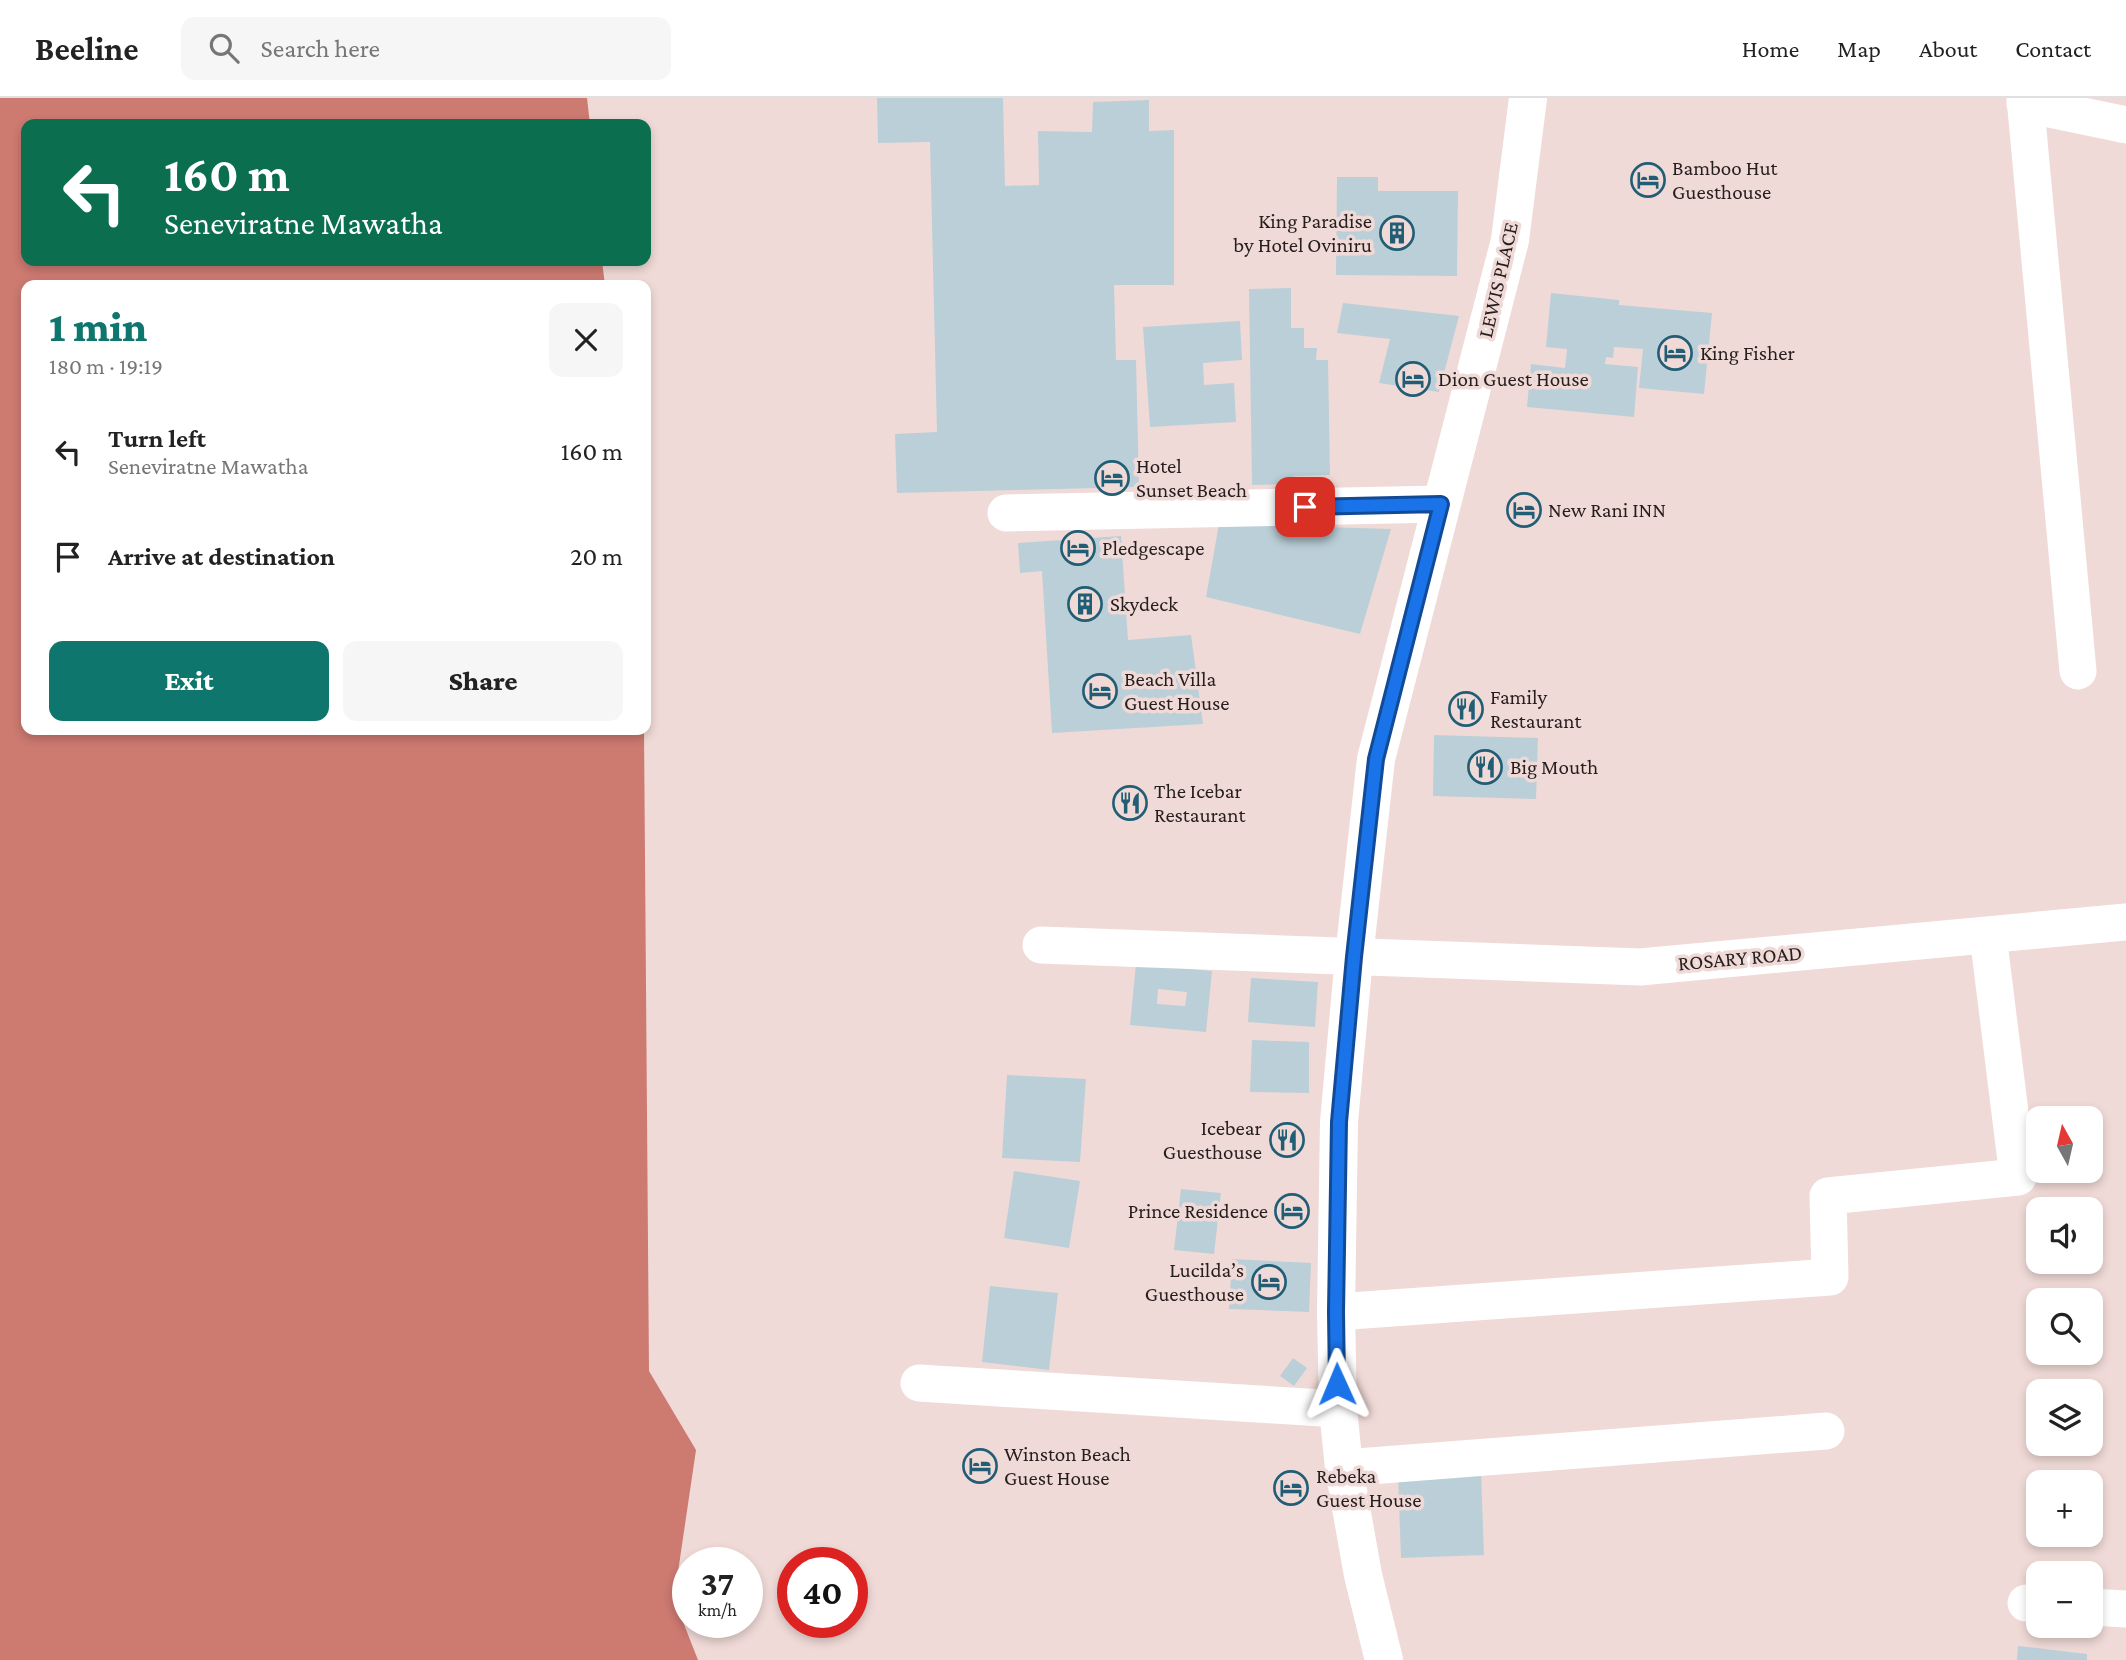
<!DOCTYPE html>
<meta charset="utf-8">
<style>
:root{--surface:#fff;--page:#f6f6f6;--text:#222;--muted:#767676;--line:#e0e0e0;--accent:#0f766e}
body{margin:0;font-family:"Crimson Pro",serif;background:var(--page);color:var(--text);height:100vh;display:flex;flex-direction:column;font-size:26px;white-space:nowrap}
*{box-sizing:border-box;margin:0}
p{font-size:23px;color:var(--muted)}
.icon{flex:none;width:38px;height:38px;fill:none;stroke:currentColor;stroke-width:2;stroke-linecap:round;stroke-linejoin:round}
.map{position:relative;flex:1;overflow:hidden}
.drawer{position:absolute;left:21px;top:182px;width:630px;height:455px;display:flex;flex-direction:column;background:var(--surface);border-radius:14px;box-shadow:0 4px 10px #0003}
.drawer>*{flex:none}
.hud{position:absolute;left:21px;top:21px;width:630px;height:147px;border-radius:14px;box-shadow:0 4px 10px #0003;background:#0b6e4f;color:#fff;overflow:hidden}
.needle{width:46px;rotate:352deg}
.tools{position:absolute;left:2026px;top:1008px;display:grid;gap:14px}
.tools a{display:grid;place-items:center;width:77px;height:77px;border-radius:14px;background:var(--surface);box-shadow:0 4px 10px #0003;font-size:35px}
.speed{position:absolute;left:672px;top:1449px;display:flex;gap:14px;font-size:35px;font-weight:700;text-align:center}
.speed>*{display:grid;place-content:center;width:91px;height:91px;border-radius:50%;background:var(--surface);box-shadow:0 4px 10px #0003;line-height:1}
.speed small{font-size:18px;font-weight:400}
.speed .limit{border:10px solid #d22;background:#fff;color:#111}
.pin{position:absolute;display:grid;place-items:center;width:60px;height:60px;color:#fff;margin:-30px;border-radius:14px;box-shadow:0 4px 10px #0006}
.me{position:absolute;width:77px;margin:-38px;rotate:359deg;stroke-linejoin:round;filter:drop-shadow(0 0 5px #0008)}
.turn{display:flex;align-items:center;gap:24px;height:147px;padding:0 28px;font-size:32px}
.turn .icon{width:91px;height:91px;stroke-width:2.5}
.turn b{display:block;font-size:49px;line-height:60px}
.round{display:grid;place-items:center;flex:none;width:74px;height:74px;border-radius:14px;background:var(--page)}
.head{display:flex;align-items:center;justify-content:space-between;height:119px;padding:0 28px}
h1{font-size:42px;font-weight:800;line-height:52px;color:var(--accent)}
.action{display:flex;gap:14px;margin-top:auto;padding:14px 28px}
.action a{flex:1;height:80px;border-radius:14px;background:var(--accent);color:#fff;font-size:28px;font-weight:800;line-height:80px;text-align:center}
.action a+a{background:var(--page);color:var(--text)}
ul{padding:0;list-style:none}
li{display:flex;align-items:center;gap:21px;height:105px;padding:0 28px}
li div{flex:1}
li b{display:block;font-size:26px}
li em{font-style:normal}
header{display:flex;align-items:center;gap:42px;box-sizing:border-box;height:98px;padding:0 35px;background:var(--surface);border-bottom:2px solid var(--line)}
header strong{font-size:33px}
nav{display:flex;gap:38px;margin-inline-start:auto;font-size:24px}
.search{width:490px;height:63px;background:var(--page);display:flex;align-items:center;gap:18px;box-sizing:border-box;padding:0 24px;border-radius:14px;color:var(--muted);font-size:26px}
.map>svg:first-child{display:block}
.water{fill:#cd7a71}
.building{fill:#bbcfd8;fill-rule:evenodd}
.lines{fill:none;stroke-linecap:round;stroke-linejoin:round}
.street{stroke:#fff;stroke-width:37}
.secondary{stroke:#fff;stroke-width:38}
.route-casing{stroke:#114b97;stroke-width:18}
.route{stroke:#1a73e8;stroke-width:12}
.labels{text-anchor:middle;stroke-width:7;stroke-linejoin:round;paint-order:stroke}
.poi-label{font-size:21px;fill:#251e1d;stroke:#f0dad7;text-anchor:start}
.street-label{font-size:21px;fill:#251e1d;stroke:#f0dad7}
</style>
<header>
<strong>Beeline</strong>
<div class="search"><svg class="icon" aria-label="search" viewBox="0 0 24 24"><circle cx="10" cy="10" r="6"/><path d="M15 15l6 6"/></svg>Search here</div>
<nav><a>Home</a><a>Map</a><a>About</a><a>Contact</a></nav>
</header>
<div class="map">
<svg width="2126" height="1562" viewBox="0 0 2126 1562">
<rect width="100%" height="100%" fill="#f0dad7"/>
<path class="water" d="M 0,0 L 587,0 L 590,26 L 26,26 L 26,163 L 602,163 L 605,187 L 26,187 L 26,632 L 644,632 L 649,1273 L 696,1352 L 674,1501 L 698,1562 L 0,1562 Z"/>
<path class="building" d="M 877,0 L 1003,0 L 1005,88 L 1039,87 L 1038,33 L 1092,34 L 1093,4 L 1149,2 L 1149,33 L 1174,32 L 1174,187 L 1114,187 L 1116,262 L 1136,262 L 1139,389 L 897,395 L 895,336 L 937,334 L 930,44 L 878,45 Z
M 1337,79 L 1378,79 L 1378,93 L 1458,93 L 1457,178 L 1336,177 Z
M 1291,190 L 1291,230 L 1304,230 L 1304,250 L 1317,250 L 1316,262 L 1328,262 L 1330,377 L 1294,378 L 1295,386 L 1252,387 L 1249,191 Z
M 1551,195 L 1619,202 L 1619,207 L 1712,215 L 1704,296 L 1639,290 L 1643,251 L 1614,249 L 1613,260 L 1606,259 L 1605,266 L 1638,269 L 1634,319 L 1527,309 L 1531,266 L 1565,270 L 1567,251 L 1546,249 Z
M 1343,205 L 1459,218 L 1439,294 L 1379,285 L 1390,241 L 1337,235 Z
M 1240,223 L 1242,262 L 1203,265 L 1204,287 L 1234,285 L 1236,324 L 1150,329 L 1143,229 Z
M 1219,426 L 1391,431 L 1360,536 L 1206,499 Z
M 1121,438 L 1128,542 L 1191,537 L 1203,626 L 1052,635 L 1042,473 L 1020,475 L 1018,445 Z
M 1434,637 L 1538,640 L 1536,701 L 1433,698 Z
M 1136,866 L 1212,873 L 1206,934 L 1130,927 ZM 1158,891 L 1187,894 L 1185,908 L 1157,906 Z
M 1251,880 L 1318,884 L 1315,929 L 1248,924 Z
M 1252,942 L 1309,944 L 1309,995 L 1250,994 Z
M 1007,977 L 1086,981 L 1080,1064 L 1002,1060 Z
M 1014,1073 L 1080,1083 L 1069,1150 L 1004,1140 Z
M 1181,1091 L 1221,1095 L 1214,1156 L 1174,1152 Z
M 1232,1161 L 1311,1165 L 1309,1214 L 1229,1211 Z
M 990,1188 L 1058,1195 L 1049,1272 L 982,1264 Z
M 1293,1260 L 1307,1270 L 1294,1288 L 1280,1278 Z
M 1481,1373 L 1484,1457 L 1401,1460 L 1398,1376 Z
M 2018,1548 L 2087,1556 L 2087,1562 L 2017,1562 Z"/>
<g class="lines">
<path class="street" d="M 2025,0 L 2078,573
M 2025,6 L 2126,27
M 1006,415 L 1441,406
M 1041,847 L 1640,869 L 2126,824
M 1336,1214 L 1830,1179 L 1828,1098 L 2018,1079 L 1988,837
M 919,1285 L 1338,1311
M 1344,1370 L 1826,1333
M 2026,1505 L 2039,1506
M 2091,1509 L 2126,1511"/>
<path class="secondary" d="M 1384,1562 L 1363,1477 L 1344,1370 L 1338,1311 L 1336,1214 L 1339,1024 L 1354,859 L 1376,661 L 1510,142 L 1528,0"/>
</g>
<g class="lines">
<g class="route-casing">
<path id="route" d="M 1305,409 L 1441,406 L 1376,661 L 1354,859 L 1339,1024 L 1336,1214 L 1337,1286"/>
</g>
<use href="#route" class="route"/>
</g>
<defs>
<g id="hotel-ring" transform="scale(1.75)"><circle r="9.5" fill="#f0dad7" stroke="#215e76" stroke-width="1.5"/><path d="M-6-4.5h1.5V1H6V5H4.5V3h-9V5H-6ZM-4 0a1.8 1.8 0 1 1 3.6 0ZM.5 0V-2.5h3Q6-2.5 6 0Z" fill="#215e76"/></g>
<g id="building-ring" transform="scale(1.75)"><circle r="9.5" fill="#f0dad7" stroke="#215e76" stroke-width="1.5"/><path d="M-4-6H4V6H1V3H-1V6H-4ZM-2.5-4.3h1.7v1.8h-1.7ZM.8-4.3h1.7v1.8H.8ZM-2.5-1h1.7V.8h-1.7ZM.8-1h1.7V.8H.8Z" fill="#215e76"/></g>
<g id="restaurant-ring" transform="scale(1.75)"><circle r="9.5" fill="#f0dad7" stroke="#215e76" stroke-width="1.5"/><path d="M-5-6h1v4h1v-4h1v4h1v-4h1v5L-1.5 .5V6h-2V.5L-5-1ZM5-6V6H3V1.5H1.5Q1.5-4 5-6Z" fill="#215e76"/></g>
</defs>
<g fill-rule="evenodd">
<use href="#hotel-ring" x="1648" y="82"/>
<use href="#building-ring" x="1397" y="135"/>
<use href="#hotel-ring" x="1675" y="255"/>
<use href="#hotel-ring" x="1413" y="281"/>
<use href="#hotel-ring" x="1112" y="380"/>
<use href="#hotel-ring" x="1524" y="412"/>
<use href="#hotel-ring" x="1078" y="450"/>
<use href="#building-ring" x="1085" y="506"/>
<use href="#hotel-ring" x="1100" y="593"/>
<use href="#restaurant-ring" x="1466" y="611"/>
<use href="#restaurant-ring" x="1485" y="669"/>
<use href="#restaurant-ring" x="1130" y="705"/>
<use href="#restaurant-ring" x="1287" y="1042"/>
<use href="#hotel-ring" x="1292" y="1113"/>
<use href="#hotel-ring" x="1269" y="1184"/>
<use href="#hotel-ring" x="980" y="1368"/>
<use href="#hotel-ring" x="1291" y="1390"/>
</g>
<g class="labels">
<g class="poi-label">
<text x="1672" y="77">Bamboo Hut<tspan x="1672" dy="24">Guesthouse</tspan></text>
<text x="1372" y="130" text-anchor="end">King Paradise<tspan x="1372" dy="24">by Hotel Oviniru</tspan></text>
<text x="1700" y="262">King Fisher</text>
<text x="1438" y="288">Dion Guest House</text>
<text x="1136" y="375">Hotel<tspan x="1136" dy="24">Sunset Beach</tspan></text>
<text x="1548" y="419">New Rani INN</text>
<text x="1102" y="457">Pledgescape</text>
<text x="1110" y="513">Skydeck</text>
<text x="1124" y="588">Beach Villa<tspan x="1124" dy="24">Guest House</tspan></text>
<text x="1490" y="606">Family<tspan x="1490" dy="24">Restaurant</tspan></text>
<text x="1510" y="676">Big Mouth</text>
<text x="1154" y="700">The Icebar<tspan x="1154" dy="24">Restaurant</tspan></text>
<text x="1262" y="1037" text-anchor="end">Icebear<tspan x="1262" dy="24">Guesthouse</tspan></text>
<text x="1268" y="1120" text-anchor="end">Prince Residence</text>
<text x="1244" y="1179" text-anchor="end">Lucilda’s<tspan x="1244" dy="24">Guesthouse</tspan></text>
<text x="1004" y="1363">Winston Beach<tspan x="1004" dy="24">Guest House</tspan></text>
<text x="1316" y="1385">Rebeka<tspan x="1316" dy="24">Guest House</tspan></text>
</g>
<g class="street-label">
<text transform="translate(1498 182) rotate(-77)" y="7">LEWIS PLACE</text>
<text transform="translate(1740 860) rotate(-5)" y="7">ROSARY ROAD</text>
</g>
</g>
</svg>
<div class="tools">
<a><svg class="needle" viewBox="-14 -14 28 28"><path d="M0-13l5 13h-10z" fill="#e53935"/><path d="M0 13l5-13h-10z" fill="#767676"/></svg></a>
<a><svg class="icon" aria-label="sound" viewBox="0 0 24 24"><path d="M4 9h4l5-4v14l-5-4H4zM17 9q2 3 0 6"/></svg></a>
<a><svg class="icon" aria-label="search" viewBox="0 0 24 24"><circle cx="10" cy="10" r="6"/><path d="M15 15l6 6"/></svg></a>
<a><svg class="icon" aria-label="layers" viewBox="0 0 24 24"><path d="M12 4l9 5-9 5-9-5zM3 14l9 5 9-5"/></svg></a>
<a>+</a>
<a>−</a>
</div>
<div class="speed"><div>37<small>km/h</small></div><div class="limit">40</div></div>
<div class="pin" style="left:1305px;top:409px;background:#d93025"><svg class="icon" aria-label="arrive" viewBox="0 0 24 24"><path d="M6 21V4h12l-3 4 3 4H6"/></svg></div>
<svg class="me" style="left:1337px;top:1286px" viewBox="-20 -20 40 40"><path d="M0-17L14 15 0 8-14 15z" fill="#1a73e8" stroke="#fff" stroke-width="4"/></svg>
<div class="hud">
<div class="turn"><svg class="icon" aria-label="left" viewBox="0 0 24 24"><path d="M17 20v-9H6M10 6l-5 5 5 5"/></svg><div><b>160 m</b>Seneviratne Mawatha</div></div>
</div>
<section class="drawer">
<div class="head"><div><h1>1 min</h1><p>180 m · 19:19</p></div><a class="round"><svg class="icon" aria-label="close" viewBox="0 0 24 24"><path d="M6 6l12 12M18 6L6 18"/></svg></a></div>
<ul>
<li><svg class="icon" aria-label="left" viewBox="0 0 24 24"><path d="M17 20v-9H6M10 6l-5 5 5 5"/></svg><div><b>Turn left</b><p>Seneviratne Mawatha</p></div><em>160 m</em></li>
<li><svg class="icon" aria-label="arrive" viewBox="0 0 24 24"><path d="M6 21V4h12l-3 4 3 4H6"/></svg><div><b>Arrive at destination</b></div><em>20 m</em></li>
</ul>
<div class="action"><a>Exit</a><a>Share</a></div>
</section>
</div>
